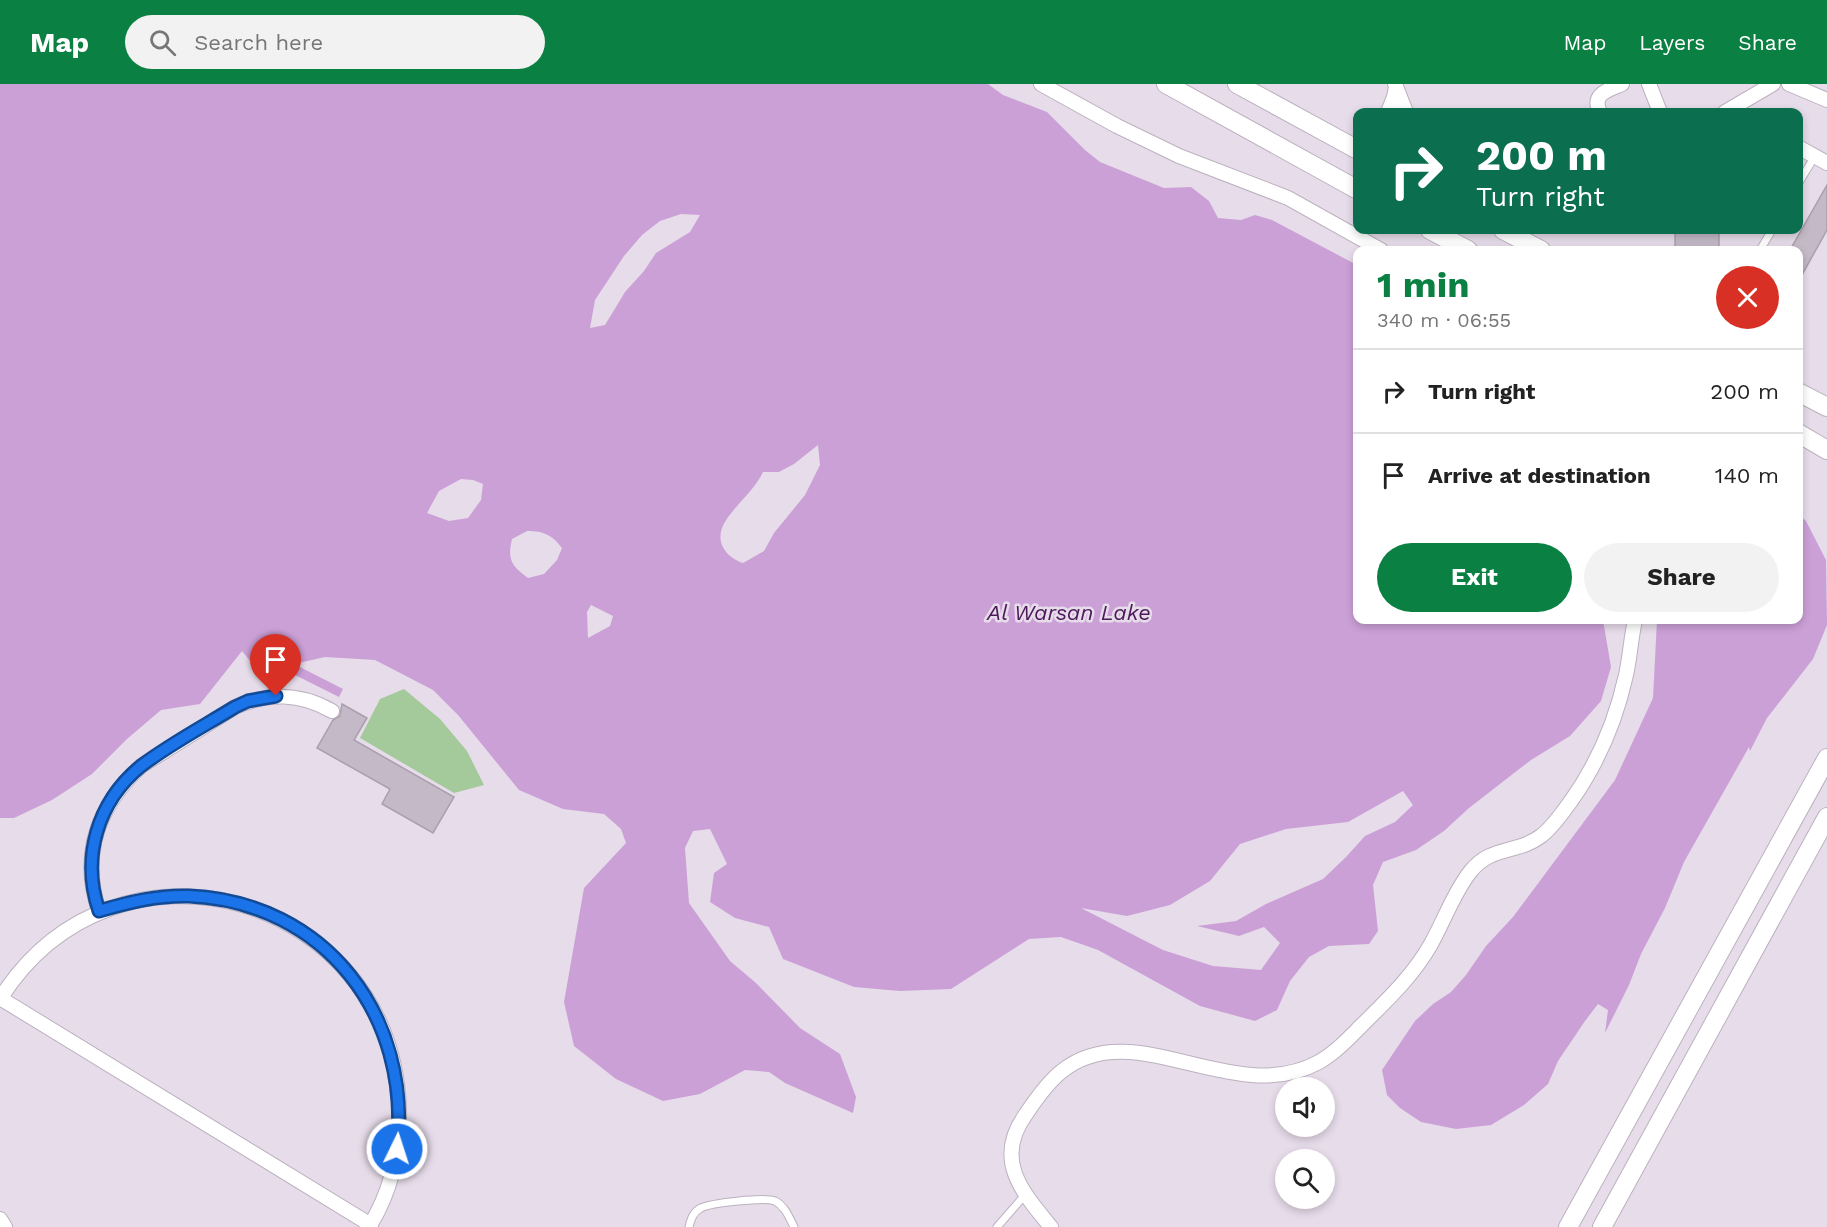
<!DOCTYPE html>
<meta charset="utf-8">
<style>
:root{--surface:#fff;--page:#f2f2f2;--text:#222;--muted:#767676;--line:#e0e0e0;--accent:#0b8043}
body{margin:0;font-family:"Work Sans",sans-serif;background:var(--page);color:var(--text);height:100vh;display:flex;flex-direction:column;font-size:22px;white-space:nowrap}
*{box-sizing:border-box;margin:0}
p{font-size:20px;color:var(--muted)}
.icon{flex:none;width:33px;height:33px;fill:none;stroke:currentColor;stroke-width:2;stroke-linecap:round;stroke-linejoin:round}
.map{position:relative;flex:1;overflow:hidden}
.side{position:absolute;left:1353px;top:162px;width:450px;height:378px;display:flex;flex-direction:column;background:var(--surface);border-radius:12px;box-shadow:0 3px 9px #0003}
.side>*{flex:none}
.top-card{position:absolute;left:1353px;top:24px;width:450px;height:126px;border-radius:12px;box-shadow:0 3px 9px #0003;background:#0b6e4f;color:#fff;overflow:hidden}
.tools{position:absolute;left:1275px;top:993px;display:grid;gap:12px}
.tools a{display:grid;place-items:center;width:60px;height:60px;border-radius:50%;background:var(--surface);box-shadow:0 3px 9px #0003;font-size:30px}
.pin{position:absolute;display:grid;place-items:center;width:51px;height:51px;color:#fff;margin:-62px -26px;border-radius:50% 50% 50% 0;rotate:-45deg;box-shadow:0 0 6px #0007}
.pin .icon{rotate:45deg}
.me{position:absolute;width:66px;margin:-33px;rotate:4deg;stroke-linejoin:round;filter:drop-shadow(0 0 4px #0008)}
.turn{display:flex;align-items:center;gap:21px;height:126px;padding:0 24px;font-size:27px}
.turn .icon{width:78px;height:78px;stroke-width:2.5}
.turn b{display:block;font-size:42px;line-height:51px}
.round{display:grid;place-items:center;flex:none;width:63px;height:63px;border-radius:32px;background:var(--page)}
.head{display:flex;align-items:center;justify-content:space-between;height:102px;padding:0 24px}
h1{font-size:36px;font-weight:700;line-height:45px;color:var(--accent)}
.primary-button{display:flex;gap:12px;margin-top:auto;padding:12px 24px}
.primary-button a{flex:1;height:69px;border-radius:36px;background:var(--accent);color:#fff;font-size:24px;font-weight:700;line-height:69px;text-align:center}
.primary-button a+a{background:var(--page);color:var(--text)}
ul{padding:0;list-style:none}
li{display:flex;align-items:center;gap:18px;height:84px;padding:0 24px;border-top:2px solid var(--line)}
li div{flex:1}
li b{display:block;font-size:22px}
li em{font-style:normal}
header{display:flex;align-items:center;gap:36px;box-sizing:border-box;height:84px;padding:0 30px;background:var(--accent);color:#fff}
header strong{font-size:28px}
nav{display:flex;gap:33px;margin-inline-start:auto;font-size:21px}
.search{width:420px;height:54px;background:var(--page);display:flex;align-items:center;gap:15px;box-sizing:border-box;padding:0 21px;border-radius:33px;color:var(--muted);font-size:22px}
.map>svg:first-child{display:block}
.green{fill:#a4c99b}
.water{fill:#cba0d7;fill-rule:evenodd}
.building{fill:#c4b9c7;stroke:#aa9fad;stroke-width:1.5}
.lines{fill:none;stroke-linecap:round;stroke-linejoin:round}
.service-casing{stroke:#bcb1bf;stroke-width:9}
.minor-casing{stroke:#bcb1bf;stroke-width:16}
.tertiary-casing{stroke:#bcb1bf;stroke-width:20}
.service{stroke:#fff;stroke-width:7}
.minor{stroke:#fff;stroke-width:14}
.tertiary{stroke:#fff;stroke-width:18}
.route-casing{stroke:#114b97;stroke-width:15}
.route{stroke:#1a73e8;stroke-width:10}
.labels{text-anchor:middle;stroke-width:5;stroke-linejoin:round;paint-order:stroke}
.water-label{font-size:22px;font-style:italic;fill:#4d195a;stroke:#e7dcea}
</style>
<header>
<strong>Map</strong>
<div class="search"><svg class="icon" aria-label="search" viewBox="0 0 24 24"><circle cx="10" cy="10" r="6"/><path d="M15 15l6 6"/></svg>Search here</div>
<nav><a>Map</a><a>Layers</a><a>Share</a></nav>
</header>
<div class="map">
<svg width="1827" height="1143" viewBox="0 0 1827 1143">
<rect width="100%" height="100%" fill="#e7dcea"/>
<path class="green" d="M 404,605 L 440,635 L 467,667 L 484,701 L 454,709 L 360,654 L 380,615 Z"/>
<path class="water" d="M 0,0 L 988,0 L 1003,11 L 1047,28 L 1085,66 L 1100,78 L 1164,104 L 1191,103 L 1209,117 L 1218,134 L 1241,136 L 1255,131 L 1272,136 L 1357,181 L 1358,536 L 1603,536 L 1611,583 L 1601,617 L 1570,652 L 1531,676 L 1469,724 L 1444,747 L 1416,766 L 1383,778 L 1373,801 L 1378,847 L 1369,860 L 1329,862 L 1309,873 L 1290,897 L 1277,926 L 1255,937 L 1200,922 L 1098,866 L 1061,853 L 1029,855 L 951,905 L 900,907 L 854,903 L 783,875 L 769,843 L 735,834 L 710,818 L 714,789 L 727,780 L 710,745 L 693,747 L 685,764 L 689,819 L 730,877 L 756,899 L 800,944 L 840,970 L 856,1013 L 853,1029 L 785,999 L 769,988 L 745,986 L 700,1010 L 663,1017 L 616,995 L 574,962 L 564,918 L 584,804 L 626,759 L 621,745 L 604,730 L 563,725 L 519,706 L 458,631 L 433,606 L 375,576 L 325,573 L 294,580 L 343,605 L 339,613 L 285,586 L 260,589 L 242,567 L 200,620 L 161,626 L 127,655 L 92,690 L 52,716 L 14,734 L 0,734 ZM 681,130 L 700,131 L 690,148 L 656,169 L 644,187 L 625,208 L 605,241 L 590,244 L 595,216 L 624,172 L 642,151 L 660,137 ZM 818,361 L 820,381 L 805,411 L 774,449 L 764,467 L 743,479 C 728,474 716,461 722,444 C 728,427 754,408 763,388 L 779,388 L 794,380 ZM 461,395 L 473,396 L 483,400 L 481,416 L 468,434 L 449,437 L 427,429 L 439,407 ZM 527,447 C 544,447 552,451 562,464 L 557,476 L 544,490 L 528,494 C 512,482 507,476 512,455 ZM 591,521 L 613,532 L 610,542 L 588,554 L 587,528 ZM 1403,707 L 1413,721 L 1395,738 L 1365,752 L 1346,773 L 1323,795 L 1266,820 L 1236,837 L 1197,842 L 1239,852 L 1264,843 L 1280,859 L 1261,886 L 1213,882 L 1163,866 L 1081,824 L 1127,832 L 1170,821 L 1210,797 L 1240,760 L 1286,745 L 1348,738 Z
M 1799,431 L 1806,437 L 1826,476 L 1827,541 L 1813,575 L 1767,634 L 1750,667 L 1749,663 L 1684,778 L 1665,824 L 1641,870 L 1629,901 L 1605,949 L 1608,926 L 1598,920 L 1585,937 L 1558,977 L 1548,1000 L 1524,1021 L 1491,1041 L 1456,1045 L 1421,1038 L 1400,1024 L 1387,1011 L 1382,986 L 1415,937 L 1433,920 L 1451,908 L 1466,891 L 1486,862 L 1513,833 L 1615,696 L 1653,614 L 1657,536 L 1798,536 Z"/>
<path class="building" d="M 1827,101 L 1827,146 L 1798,198 L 1798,166 L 1790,166 Z
M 1675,146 L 1719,146 L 1719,166 L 1675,166 Z
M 342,620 L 367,634 L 354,656 L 454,713 L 433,749 L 382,720 L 390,705 L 317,664 L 333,636 L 340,632 Z"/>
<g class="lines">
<g class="service-casing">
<path id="service" d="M 1798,100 L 1815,72
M 1760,166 L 1772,146
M 689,1143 C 691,1135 693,1128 701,1124 C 710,1119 765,1113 775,1117 C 785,1122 789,1133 794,1143
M 997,1143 L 1025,1111"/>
</g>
<g class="minor-casing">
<path id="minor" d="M 1041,0 L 1117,42 L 1179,72 L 1288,114 L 1381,166
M 1395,0 L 1406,28
M 1649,0 L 1660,28
M 1789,0 L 1827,16
M 1388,28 L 1394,13 L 1396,3
M 1600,28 C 1591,10 1608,6 1622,0
M 1725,28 L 1773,0
M 1798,63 L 1827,79
M 99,827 C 80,770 98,722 141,682 L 235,623 C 269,608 300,609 332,627
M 0,914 L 371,1141
M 0,915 C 116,731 393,810 399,1026 C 400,1067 391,1108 369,1143
M 0,1135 L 5,1143
M 1051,1143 C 1022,1108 993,1075 1026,1030 C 1036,1015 1048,998 1062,987 C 1135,929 1233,1025 1319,978 C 1335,969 1348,955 1361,942 C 1387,916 1413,892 1431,860 C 1444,837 1453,810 1470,788 C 1491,761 1517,770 1541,752 C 1553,743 1562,729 1571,717 C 1598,679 1616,636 1626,591 C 1630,573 1631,554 1635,536"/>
</g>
<g class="tertiary-casing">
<path id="tertiary" d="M 1166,0 L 1358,106
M 1237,0 L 1358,66
M 1430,146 L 1468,166
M 1503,146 L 1541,166
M 1798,308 L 1827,323
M 1798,349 L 1827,366
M 1568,1143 L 1827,674
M 1602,1143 L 1827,733"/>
</g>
<use href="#service" class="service"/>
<use href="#minor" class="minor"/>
<use href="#tertiary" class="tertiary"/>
</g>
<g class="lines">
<g class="route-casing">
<path id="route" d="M 276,612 L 248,617 L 235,623 C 204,642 170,660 141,682 C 97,718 81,774 99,827 C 129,818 158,811 189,812 C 326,818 412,933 397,1065"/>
</g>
<use href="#route" class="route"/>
</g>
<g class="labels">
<g class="water-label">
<text x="1069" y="536">Al Warsan Lake</text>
</g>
</g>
</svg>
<div class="tools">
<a><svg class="icon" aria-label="sound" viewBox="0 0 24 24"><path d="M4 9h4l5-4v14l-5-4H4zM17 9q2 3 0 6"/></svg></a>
<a><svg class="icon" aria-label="search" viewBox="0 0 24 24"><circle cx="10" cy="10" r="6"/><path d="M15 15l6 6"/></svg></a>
</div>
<div class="pin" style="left:276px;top:612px;background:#d93025"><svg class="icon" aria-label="arrive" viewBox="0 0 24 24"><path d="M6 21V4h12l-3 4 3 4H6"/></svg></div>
<svg class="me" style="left:397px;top:1065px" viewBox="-20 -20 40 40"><circle r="17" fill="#1a73e8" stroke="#fff" stroke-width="3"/><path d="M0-11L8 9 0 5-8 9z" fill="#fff"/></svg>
<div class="top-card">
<div class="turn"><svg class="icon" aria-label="right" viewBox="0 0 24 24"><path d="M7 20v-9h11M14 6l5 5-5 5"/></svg><div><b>200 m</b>Turn right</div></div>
</div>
<section class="side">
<div class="head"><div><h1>1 min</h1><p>340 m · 06:55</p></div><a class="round" style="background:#d93025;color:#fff"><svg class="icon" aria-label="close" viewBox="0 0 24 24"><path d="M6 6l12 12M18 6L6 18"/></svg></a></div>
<ul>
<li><svg class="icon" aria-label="right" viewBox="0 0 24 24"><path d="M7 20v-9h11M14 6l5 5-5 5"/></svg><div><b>Turn right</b></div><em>200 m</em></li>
<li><svg class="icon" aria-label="arrive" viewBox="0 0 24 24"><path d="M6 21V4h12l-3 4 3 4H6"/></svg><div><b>Arrive at destination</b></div><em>140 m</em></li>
</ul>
<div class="primary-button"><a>Exit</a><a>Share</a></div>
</section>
</div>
